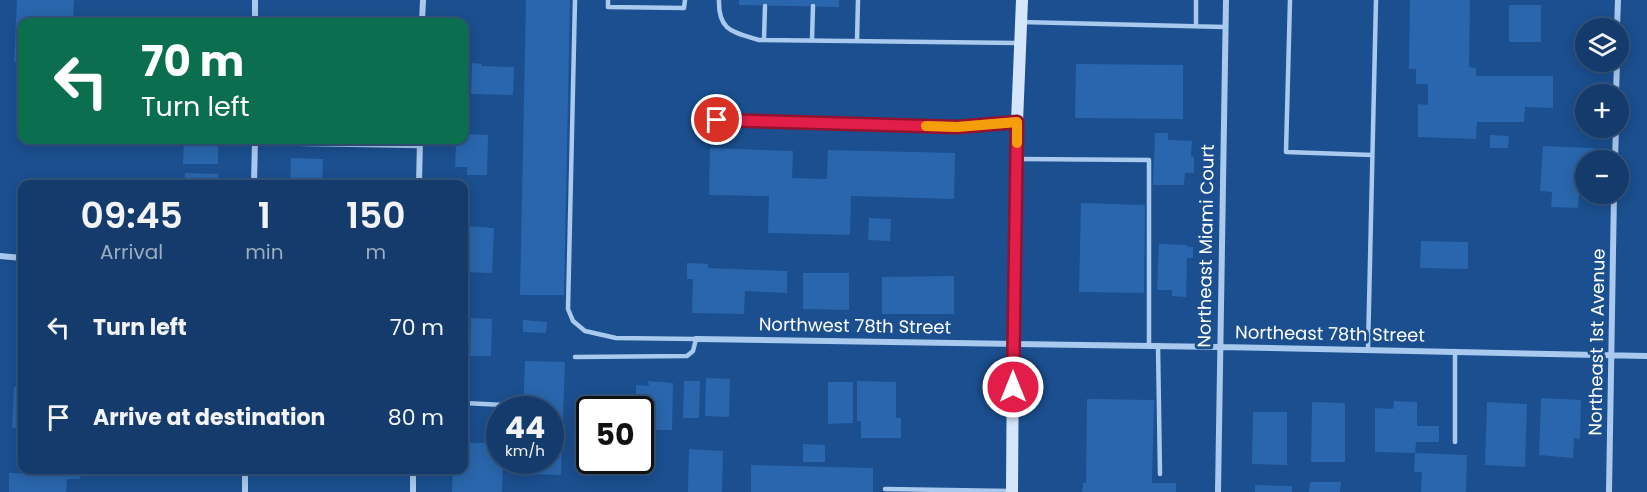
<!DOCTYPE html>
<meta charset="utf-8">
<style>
:root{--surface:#143b6b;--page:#1d4271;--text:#f1f3f6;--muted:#9dadc1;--line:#33557e}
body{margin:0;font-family:Poppins,sans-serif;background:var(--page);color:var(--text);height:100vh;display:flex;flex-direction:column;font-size:22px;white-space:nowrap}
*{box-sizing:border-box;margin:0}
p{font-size:20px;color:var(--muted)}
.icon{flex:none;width:33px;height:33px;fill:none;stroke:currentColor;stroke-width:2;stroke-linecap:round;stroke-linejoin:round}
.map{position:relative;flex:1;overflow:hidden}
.sheet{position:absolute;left:18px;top:180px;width:450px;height:294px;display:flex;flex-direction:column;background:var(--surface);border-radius:12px;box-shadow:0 3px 15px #0003,0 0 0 2px var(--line)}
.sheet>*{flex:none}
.guide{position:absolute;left:18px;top:18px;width:450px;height:126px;border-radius:12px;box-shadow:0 3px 15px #0003,0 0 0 2px var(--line);background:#0b6e4f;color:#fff;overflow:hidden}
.tools{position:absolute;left:1575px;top:18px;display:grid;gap:12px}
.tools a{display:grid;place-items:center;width:54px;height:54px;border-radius:50%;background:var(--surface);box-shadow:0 3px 15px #0003,0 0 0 2px var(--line);font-size:30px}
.speed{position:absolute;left:486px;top:396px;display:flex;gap:12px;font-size:30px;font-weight:700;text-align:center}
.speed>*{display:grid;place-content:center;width:78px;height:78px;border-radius:50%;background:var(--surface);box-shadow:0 3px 15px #0003,0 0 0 2px var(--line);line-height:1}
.speed small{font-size:15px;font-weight:400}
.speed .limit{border:3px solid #111;border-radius:9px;background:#fff;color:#111}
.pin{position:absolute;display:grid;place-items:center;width:51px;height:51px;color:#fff;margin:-26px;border:3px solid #fff;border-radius:50%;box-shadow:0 2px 6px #0007}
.me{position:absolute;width:66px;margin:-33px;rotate:0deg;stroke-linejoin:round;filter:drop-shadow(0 0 4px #0008)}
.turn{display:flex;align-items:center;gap:21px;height:126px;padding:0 24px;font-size:27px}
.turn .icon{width:78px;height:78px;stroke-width:2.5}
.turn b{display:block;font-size:42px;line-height:51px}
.eta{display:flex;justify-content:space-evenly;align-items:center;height:102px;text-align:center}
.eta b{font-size:36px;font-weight:600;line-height:42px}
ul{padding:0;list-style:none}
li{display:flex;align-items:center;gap:18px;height:90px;padding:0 24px}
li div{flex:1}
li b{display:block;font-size:22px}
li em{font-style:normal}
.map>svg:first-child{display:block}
.building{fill:#2a66ad}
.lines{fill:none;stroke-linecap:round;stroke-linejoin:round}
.service{stroke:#a9c9ee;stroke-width:4.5}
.minor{stroke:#a9c9ee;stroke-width:6}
.secondary{stroke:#d6e6fa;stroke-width:12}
.route-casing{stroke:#92132f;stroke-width:15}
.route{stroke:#e11d48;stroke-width:10}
.slow{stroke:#f59e0b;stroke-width:10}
.labels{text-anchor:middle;stroke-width:6;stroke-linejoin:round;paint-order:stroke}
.street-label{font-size:18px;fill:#fff;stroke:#1b4f8f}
</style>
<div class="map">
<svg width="1647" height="492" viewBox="0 0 1647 492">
<rect width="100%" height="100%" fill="#1b4f8f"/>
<path class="building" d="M 17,0 L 74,0 L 73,22 L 22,22 L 22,63 L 14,62 Z
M 526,0 L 570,0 L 564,295 L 520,295 Z
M 739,0 L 839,0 L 839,7 L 739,5 Z
M 1410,0 L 1470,0 L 1469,67 L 1476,68 L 1476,76 L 1553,76 L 1553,108 L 1525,107 L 1524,122 L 1477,122 L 1476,139 L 1418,137 L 1418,104 L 1428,105 L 1428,84 L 1416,84 L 1416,69 L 1409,69 Z
M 1509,5 L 1541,5 L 1541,42 L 1509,42 Z
M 472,63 L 482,64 L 481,66 L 514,67 L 513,95 L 471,94 Z
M 1076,64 L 1183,65 L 1183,119 L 1075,118 Z
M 1155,133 L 1168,133 L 1168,140 L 1192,141 L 1191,156 L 1194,157 L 1194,173 L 1185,173 L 1184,185 L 1153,185 Z
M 464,134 L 488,135 L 487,175 L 467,175 L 467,167 L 455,167 L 456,146 L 460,146 L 460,140 L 464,140 Z
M 1490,135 L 1509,136 L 1508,148 L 1490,148 Z
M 184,140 L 218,140 L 218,164 L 183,164 Z
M 1543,146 L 1594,148 L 1593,160 L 1586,160 L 1586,181 L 1580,181 L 1578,208 L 1551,207 L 1552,192 L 1540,191 Z
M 710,148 L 793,151 L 792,178 L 827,179 L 828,150 L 955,153 L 954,199 L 851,196 L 850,235 L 768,233 L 769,196 L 709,195 Z
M 291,158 L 323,159 L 322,184 L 290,184 Z
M 185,173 L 218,174 L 218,184 L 184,184 Z
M 1081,203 L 1145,205 L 1144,293 L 1079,292 Z
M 869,218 L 891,219 L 890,241 L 868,240 Z
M 464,226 L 494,228 L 492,273 L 464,272 Z
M 1421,241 L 1468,242 L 1468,269 L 1420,268 Z
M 1159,244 L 1188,245 L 1187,247 L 1193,247 L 1193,258 L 1187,258 L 1186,297 L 1172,296 L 1172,290 L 1157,290 Z
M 687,263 L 708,264 L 708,268 L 787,271 L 787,293 L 745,291 L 744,314 L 692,313 L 693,279 L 687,279 Z
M 803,273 L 849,273 L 849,310 L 803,309 Z
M 954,276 L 954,314 L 882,314 L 882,277 Z
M 17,302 L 22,302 L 22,333 L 17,333 Z
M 471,318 L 492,319 L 491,356 L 470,356 Z
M 523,320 L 547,322 L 546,333 L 523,332 Z
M 525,361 L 565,362 L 561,475 L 521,474 L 521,460 L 550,460 L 550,410 L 523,410 Z
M 706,378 L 730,379 L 729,417 L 705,416 Z
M 648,381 L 673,383 L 672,430 L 640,430 L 640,410 L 636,410 L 636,385 L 649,386 Z
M 684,381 L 700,381 L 699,418 L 683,418 Z
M 857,381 L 896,382 L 896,418 L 901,418 L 901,438 L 861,438 L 861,421 L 857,421 Z
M 828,382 L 853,382 L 853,423 L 828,424 Z
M 14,387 L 22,387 L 22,428 L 12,428 Z
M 1541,398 L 1581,400 L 1580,439 L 1574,438 L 1573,458 L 1539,455 Z
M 1087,399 L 1154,400 L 1152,483 L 1176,483 L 1176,492 L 1082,492 L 1083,483 L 1086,483 Z
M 1394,401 L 1417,402 L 1417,426 L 1439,426 L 1439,442 L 1416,442 L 1415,453 L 1375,452 L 1375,408 L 1393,409 Z
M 1312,402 L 1345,403 L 1345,462 L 1311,462 Z
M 1487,402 L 1527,404 L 1525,467 L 1485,465 Z
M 1253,412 L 1287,412 L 1287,465 L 1252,464 Z
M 464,443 L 500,443 L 500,460 L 503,460 L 502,492 L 452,492 L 453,470 L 464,470 Z
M 803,444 L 825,445 L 825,462 L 803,462 Z
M 689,449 L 723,451 L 722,492 L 688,492 Z
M 1415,453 L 1467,455 L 1466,492 L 1421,492 L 1422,472 L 1414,472 Z
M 751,465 L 873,468 L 873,492 L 751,492 Z
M 36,470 L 81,470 L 80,479 L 67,479 L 66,492 L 9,492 L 9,473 L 36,474 Z
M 1310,482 L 1341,482 L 1340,492 L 1309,492 Z
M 1255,485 L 1292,486 L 1292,492 L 1255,492 Z"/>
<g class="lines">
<path class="service" d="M 608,0 L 608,7 L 684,8 L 685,0
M 719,0 C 718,31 733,32 759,40 L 1018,43
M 1290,0 L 1286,152 L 1372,155
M 1021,22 L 1225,27
M 1196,26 L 1196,0
M 764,40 L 765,6
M 812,40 L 813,6
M 857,41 L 858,0
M 693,120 L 957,127 L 1014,122
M 255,143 L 420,146
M 1019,159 L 1149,160 L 1149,345
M 1158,345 L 1160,474
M 1368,349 L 1376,0
M 1455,351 L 1455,442
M 575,357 L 687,356 L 693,351 L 696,339 L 616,338 L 585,331 L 573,321 L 568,309 L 575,0
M 464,403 L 504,405
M 885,489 L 1010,491"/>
<path class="minor" d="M 255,0 L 255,22
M 422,22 L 423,0
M 1617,28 L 1618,0
M 1616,94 L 1617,62
M 1615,160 L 1616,128
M 254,184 L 255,140
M 419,184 L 420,140
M 0,256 L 22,258
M 696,339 L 1219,347 L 1647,356
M 245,492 L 245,470
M 413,492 L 413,470
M 1218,492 L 1226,0
M 1609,492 L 1614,194"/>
<path class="secondary" d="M 1012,492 L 1013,343 L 1017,122 L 1022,0"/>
</g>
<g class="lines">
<g class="route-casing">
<path id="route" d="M 717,120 L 957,127 L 1017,122 L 1013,387"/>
</g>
<use href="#route" class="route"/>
<path class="slow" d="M 926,126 L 957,127 L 1017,122 L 1017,143"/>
</g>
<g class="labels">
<g class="street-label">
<text transform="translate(1206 246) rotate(-89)" y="6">Northeast Miami Court</text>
<text transform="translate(855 326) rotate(1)" y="6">Northwest 78th Street</text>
<text transform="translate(1330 334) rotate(1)" y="6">Northeast 78th Street</text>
<text transform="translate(1597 342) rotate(-89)" y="6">Northeast 1st Avenue</text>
</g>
</g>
</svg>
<div class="tools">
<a><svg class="icon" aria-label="layers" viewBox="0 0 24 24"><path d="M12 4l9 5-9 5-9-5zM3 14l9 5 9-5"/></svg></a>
<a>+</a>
<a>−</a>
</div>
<div class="speed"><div>44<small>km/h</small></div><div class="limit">50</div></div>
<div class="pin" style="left:717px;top:120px;background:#d93025"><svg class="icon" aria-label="arrive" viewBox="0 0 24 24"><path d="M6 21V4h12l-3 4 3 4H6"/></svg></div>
<svg class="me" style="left:1013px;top:387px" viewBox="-20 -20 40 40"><circle r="17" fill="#e11d48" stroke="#fff" stroke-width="3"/><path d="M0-11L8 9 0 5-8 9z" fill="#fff"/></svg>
<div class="guide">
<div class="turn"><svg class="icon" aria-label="left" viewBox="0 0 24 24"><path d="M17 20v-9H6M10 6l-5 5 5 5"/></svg><div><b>70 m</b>Turn left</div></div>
</div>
<section class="sheet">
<div class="eta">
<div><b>09:45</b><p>Arrival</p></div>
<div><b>1</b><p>min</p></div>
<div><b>150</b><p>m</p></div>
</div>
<ul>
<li><svg class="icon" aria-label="left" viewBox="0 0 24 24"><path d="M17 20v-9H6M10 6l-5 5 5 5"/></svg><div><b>Turn left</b></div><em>70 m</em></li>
<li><svg class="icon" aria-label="arrive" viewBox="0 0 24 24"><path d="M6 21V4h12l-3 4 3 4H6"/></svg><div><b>Arrive at destination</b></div><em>80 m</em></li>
</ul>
</section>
</div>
